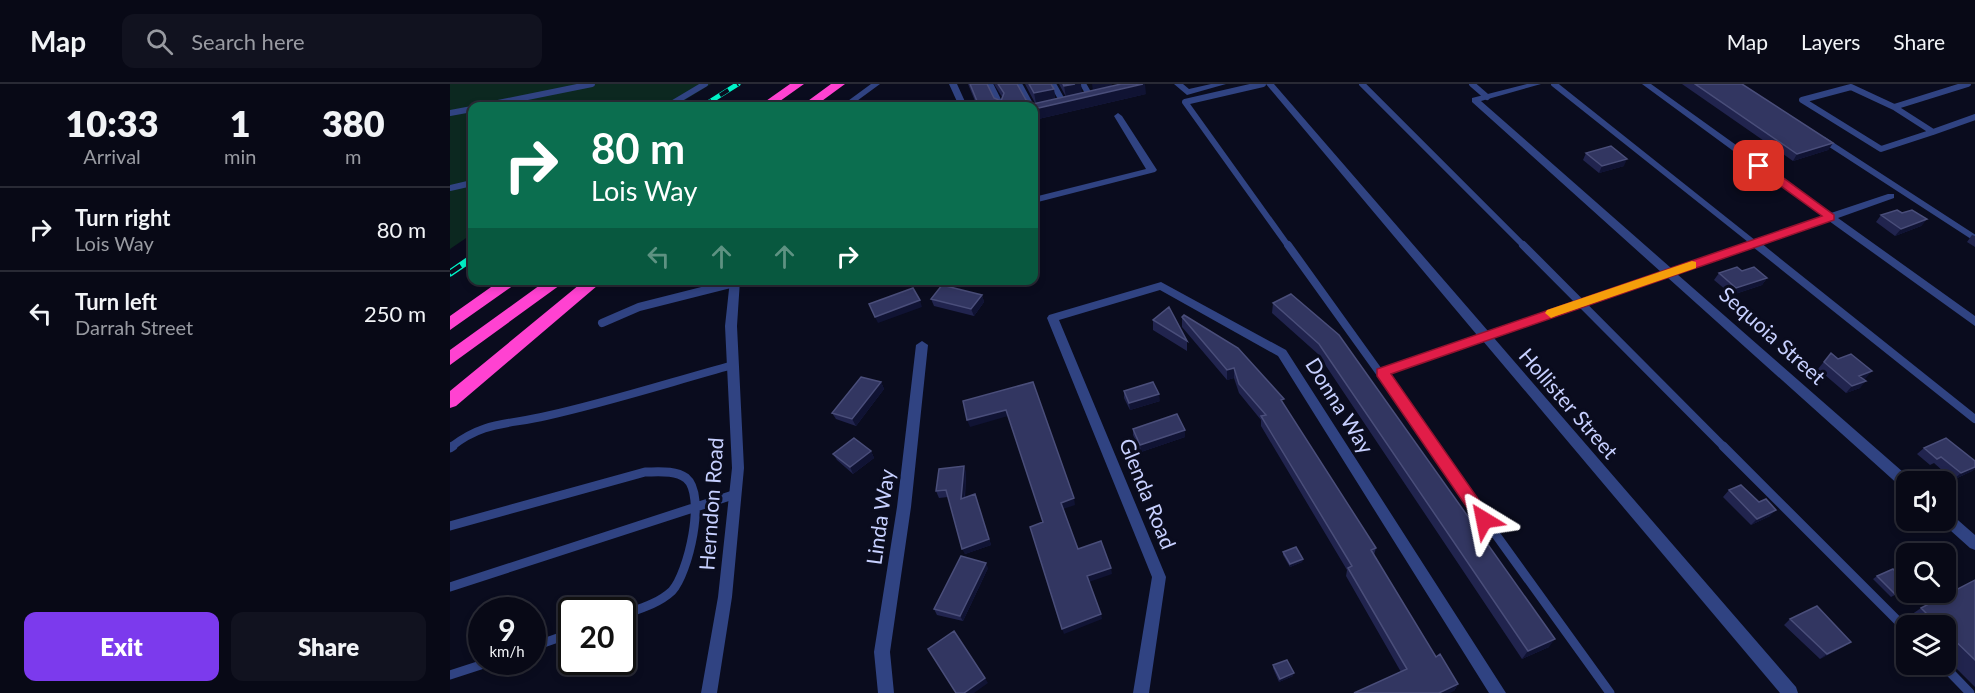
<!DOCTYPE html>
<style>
:root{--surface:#080916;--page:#11121f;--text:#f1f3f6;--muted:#989aa1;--line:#292a35;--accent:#7c3aed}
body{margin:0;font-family:Lato,sans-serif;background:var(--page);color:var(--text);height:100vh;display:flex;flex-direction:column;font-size:22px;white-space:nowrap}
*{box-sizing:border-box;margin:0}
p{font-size:20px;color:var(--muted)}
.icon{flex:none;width:33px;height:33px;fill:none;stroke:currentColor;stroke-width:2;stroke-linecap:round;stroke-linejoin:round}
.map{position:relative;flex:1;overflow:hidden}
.drawer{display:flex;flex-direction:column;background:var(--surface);width:450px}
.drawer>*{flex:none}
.hud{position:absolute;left:18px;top:18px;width:570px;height:183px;border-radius:12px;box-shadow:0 3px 9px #0003,0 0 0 2px var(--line);background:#0b6e4f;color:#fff;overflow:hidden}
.fabs{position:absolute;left:1446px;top:387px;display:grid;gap:12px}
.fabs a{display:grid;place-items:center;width:60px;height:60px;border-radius:12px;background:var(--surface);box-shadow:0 3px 9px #0003,0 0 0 2px var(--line);font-size:30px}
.speed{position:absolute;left:18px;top:513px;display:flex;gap:12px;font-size:30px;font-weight:700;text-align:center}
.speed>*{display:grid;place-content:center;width:78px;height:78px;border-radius:50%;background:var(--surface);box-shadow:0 3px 9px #0003,0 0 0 2px var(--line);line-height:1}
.speed small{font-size:15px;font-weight:400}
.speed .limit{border:3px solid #111;border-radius:9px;background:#fff;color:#111}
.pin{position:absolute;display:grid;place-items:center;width:51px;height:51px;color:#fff;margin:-26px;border-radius:12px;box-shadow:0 3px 9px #0006}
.me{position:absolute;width:66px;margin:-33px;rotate:325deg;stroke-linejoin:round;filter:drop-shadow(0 0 4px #0008)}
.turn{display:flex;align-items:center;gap:21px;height:126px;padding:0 24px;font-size:27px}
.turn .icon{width:78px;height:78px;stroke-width:2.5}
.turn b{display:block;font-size:42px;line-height:51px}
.lanes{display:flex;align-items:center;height:57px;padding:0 24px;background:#0003;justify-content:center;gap:30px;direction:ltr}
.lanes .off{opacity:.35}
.eta{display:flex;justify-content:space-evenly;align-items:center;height:102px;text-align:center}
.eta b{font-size:36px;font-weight:800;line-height:42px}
.button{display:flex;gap:12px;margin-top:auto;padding:12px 24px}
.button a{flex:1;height:69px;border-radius:12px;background:var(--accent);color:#fff;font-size:24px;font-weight:800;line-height:69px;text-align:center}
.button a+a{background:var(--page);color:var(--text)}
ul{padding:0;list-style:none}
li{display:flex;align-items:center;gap:18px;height:84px;padding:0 24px;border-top:2px solid var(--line)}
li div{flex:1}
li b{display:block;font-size:22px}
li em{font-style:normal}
header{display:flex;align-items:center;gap:36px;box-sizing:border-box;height:84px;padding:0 30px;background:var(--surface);border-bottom:2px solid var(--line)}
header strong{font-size:28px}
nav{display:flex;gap:33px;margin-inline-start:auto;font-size:21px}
.search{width:420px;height:54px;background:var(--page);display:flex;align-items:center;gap:15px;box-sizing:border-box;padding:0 21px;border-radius:12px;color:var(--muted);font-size:22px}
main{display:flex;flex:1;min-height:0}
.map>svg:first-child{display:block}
.green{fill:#0c2820}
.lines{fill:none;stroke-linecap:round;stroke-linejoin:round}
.service-far2{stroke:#304382;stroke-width:6}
.service-far1{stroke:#304382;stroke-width:8}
.service{stroke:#304382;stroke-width:9}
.minor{fill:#304382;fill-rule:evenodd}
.tertiary{fill:#304382;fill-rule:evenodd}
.motorway{fill:#ff42d1;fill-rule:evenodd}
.rail-far1-casing{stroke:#00f2c7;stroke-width:5}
.rail-casing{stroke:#00f2c7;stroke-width:7}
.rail-far1{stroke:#0a0c1e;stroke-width:4;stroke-dasharray:10;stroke-linecap:butt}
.rail{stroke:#0a0c1e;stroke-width:4.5;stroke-dasharray:13;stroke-linecap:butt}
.wall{fill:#21244e}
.shaded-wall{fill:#101333}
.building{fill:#323661;stroke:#4a4e7a;stroke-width:1.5}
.route{fill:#e11d48;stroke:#92132f;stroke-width:1.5}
.slow{fill:#f59e0b}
.labels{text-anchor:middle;stroke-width:6;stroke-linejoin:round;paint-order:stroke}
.street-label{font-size:21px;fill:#c7d0ff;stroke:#0a0c1e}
</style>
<header>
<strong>Map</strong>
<div class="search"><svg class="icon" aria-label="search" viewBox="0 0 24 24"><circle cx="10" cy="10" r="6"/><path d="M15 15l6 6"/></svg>Search here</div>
<nav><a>Map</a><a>Layers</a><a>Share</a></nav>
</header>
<main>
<section class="drawer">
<div class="eta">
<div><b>10:33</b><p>Arrival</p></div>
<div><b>1</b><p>min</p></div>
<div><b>380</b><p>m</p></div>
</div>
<ul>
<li><svg class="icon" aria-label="right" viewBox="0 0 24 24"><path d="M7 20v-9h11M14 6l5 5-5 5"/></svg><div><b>Turn right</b><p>Lois Way</p></div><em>80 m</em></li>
<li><svg class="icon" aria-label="left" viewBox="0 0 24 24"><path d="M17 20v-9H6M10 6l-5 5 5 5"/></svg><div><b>Turn left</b><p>Darrah Street</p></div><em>250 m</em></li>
</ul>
<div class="button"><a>Exit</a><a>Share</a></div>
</section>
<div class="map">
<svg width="1525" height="609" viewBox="0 0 1525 609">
<rect width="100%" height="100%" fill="#0a0c1e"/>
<path class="green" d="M 0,0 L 261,0 L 225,22 L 22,22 L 22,150 L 0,165 Z"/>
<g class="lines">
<path class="service-far2" d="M 540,0 L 551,22
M 569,0 L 581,22
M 603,0 L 613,18
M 633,0 L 640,12
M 813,0 L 735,18 L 839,163
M 912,0 L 1075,163
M 1022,0 L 1037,13
M 1104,0 L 1309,163
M 1518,0 L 1444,23 L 1483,48 L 1525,33
M 33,22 L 142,0
M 218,22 L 255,0
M 1444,23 L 1401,3 L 1352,16 L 1431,65 L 1483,48
M 0,29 L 22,25
M 1374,56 L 1525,154
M 0,104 L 22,99"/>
<path class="service-far1" d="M 838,161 L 983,363
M 1073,161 L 1274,363
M 1307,161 L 1525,335
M 152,239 L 189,223 L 284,199
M 1,363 C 34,337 58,341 96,332 C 159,318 221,298 283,281"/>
<path class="service" d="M 982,362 L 1160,609
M 1273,362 L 1456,545
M 0,364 L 3,362
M 0,442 L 195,388 C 208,388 225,386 236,394 C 257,411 238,490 222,507 C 208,520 189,525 172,531
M 0,503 L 286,410
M 82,563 L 122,549
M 1492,580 L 1520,609
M 0,591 L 40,578"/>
<path class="minor" d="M 499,0 L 507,0 L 517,22 L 509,22 Z
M 724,0 L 733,0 L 739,5 L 761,0 L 776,0 L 737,11 Z
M 816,0 L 824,0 L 1038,247 L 1211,188 L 1022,18 L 1022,14 L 1077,0 L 1091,0 L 1031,17 L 1221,184 L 1372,132 L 1192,0 L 1201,0 L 1381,129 L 1438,110 L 1444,110 L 1444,114 L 1388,134 L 1525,232 L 1525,242 L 1379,137 L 1227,190 L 1461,395 L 1462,398 L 1456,398 L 1456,404 L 1451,403 L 1217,193 L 1044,254 L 1346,603 L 1348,609 L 1330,609 L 1033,257 L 936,291 L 928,291 L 926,288 L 928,285 L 1027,251 Z
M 668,29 L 672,32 L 707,86 L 705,88 L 584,119 L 584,113 L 696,85 L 664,32 Z
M 711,198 L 836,266 L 1056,609 L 1039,609 L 828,272 L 710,206 L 609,236 L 716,493 L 699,609 L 683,609 L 702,493 L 597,234 L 599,231 Z
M 472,257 L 478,261 L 461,423 L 440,568 L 444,609 L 428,609 L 424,568 L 447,423 L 466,261 Z
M 1496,428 L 1501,430 L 1525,451 L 1525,466 L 1520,464 L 1491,438 L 1490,436 L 1496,436 Z"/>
<path class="tertiary" d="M 421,0 L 430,0 L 400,22 L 391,22 Z
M 280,196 L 290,196 L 287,242 L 294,384 L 282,513 L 267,609 L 251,609 L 268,513 L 282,384 L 275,242 Z"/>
<path class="motorway" d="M 340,0 L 354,0 L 323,22 L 309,22 Z
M 381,0 L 395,0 L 365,22 L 351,22 Z
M 51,196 L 71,196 L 0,246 L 0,232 Z
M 97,196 L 117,196 L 0,281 L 0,266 Z
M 135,196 L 154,196 L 6,322 L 0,324 L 0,307 Z"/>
<g class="rail-far1-casing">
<path id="rail-far1" d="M 253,22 L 288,0"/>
</g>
<g class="rail-casing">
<path id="rail" d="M 0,189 L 22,174"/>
</g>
<use href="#rail-far1" class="rail-far1"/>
<use href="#rail" class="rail"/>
</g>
<path class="wall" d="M 518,0 L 537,0 L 544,14 L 551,17 L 552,13 L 544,0 L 567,0 L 576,16 L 583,20 L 585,19 L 575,0 L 601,0 L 604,5 L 605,15 L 696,10 L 584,36 L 584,22 L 527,22 Z
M 609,0 L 631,0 L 616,13 Z
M 1232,0 L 1292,0 L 1383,59 L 1378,66 L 1343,77 Z
M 1136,69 L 1174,82 L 1149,89 L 1133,76 Z
M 1431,131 L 1477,135 L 1471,142 L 1445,152 L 1426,138 Z
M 1522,151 L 1525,152 L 1525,163 L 1517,158 Z
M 1292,187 L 1317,194 L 1312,201 L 1282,211 L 1264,196 L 1269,189 Z
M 841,210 L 1099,563 L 1072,575 L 868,270 L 822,229 L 823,219 Z
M 532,211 L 534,218 L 524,232 L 484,222 L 481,215 Z
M 732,233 L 833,320 L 926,464 L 924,471 L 986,573 L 1008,600 L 1004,607 L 951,588 L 896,492 L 897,486 L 811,342 L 811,336 L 789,309 L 784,294 L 777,296 L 732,243 Z
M 703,236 L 737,257 L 737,267 L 703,246 Z
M 1381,269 L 1416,294 L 1413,295 L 1410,304 L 1396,309 L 1368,285 Z
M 431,298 L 434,305 L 406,342 L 386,335 L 382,329 Z
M 674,307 L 710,317 L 680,326 L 674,314 Z
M 683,345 L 735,353 L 691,368 L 683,351 Z
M 1474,364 L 1525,377 L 1525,385 L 1522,387 L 1503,396 L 1484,379 L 1480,381 L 1467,370 Z
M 421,367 L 424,374 L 403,390 L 387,376 L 383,370 Z
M 516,388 L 515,414 L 525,410 L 541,461 L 515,470 L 498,413 L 489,414 L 486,407 Z
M 1279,406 L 1320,432 L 1301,441 L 1273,413 Z
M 833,468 L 853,475 L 852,478 L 840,483 L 833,471 Z
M 538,484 L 513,537 L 487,531 L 484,525 Z
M 1427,492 L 1456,498 L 1456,505 L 1441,513 L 1423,495 Z
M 1525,496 L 1525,603 L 1496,574 L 1496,542 L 1462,542 L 1455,535 L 1471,524 Z
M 1340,535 L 1401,558 L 1393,563 L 1370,575 L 1334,541 Z
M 823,581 L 843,592 L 829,598 L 823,584 Z"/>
<path class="shaded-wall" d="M 625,0 L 631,0 L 632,9 L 616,13 L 614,2 Z
M 642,0 L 662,0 L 661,3 L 643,7 Z
M 695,0 L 696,10 L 584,36 L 584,25 Z
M 604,5 L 605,15 L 586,19 L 584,9 Z
M 1383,59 L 1378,66 L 1343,77 L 1347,70 Z
M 1177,75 L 1174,82 L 1149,89 L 1152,82 Z
M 1477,135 L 1471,142 L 1445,152 L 1451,145 Z
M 1317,194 L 1312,201 L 1282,211 L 1286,204 Z
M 532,211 L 534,218 L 524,232 L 521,225 Z
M 470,216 L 472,223 L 428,239 L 425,233 Z
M 784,284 L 784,294 L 777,296 L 777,286 Z
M 1422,287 L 1416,294 L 1403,298 L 1409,292 Z
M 1416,297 L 1410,304 L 1396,309 L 1402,302 Z
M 431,298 L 434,305 L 406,342 L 402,335 Z
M 709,310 L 710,317 L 680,326 L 679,319 Z
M 556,326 L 558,332 L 520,343 L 517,336 Z
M 735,346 L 735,353 L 691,368 L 690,361 Z
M 421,367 L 424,374 L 403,390 L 400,383 Z
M 514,382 L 516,388 L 514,421 L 511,415 Z
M 1525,383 L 1525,385 L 1522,387 L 1503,396 L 1511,389 Z
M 525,410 L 541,461 L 515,470 L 512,465 Z
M 624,414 L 625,421 L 613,425 L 611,419 Z
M 1326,426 L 1320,432 L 1301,441 L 1307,435 Z
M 853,475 L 852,478 L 840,483 L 840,480 Z
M 536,479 L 538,484 L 513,537 L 510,532 Z
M 661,484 L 662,490 L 639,498 L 637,492 Z
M 651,530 L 652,535 L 614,550 L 612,545 Z
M 1105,555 L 1099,563 L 1072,575 L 1078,567 Z
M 1401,558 L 1393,563 L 1370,575 L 1377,570 Z
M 844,589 L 843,592 L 829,598 L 830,595 Z
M 535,594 L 538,599 L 524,609 L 514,609 Z
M 1008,600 L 1004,607 L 1000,609 L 989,609 Z"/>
<path class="building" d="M 520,0 L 537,0 L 544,14 L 551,17 L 554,9 L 548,0 L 567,0 L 576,16 L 583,20 L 671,0 L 693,0 L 584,25 L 584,22 L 529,22 Z
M 579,0 L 601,0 L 604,5 L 584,9 Z
M 613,0 L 625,0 L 614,2 Z
M 1245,0 L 1292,0 L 1383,59 L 1347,70 Z
M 1161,62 L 1177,75 L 1152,82 L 1136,69 Z
M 1447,126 L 1452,129 L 1462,126 L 1477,135 L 1451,145 L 1431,131 Z
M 1287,183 L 1292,187 L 1304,183 L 1317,194 L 1286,204 L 1269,189 Z
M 492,201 L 532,211 L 521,225 L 481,215 Z
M 463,204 L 470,216 L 425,233 L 419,220 Z
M 841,210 L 889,251 L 1105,555 L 1078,567 L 869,260 L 823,219 Z
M 719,223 L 737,257 L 703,236 Z
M 734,231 L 788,264 L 834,315 L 831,316 L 926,464 L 921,466 L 986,573 L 990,570 L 1008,600 L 989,609 L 904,609 L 957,585 L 898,484 L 902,482 L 811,332 L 816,331 L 789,300 L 784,284 L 777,286 L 732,233 Z
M 1381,269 L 1388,275 L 1401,270 L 1422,287 L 1409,292 L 1416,297 L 1402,302 L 1374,278 Z
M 411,293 L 431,298 L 402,335 L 382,329 Z
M 583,298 L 624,414 L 611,419 L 628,465 L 651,457 L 661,484 L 637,492 L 651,530 L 612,545 L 580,443 L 593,438 L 556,326 L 517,336 L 513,317 Z
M 703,298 L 709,310 L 679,319 L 674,307 Z
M 727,330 L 735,346 L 690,361 L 683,345 Z
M 404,354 L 421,367 L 400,383 L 383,370 Z
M 1496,354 L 1525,377 L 1525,383 L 1511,389 L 1491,373 L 1487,375 L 1474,364 Z
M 514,382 L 511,415 L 525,410 L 539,455 L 512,465 L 496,406 L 486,407 L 489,385 Z
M 1291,401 L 1309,418 L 1316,415 L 1326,426 L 1307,435 L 1279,406 Z
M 846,463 L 853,475 L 840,480 L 833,468 Z
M 511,472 L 536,479 L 510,532 L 484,525 Z
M 1443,485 L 1456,498 L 1456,504 L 1445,510 L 1427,492 Z
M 1525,496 L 1525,576 L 1496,548 L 1496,542 L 1489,542 L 1471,524 Z
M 1367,522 L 1401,558 L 1377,570 L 1340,535 Z
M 504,547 L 535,594 L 514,609 L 506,609 L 478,565 Z
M 837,576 L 844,589 L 830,595 L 823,581 Z"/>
<path class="route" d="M 1306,79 L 1313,79 L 1384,131 L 1384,136 L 941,290 L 1040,432 L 1042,436 L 1040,441 L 1029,441 L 927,292 L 927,285 L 1372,132 L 1306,84 Z"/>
<path class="slow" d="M 1242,177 L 1246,178 L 1246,184 L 1106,232 L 1101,234 L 1095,229 L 1097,226 Z"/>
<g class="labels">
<g class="street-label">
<text transform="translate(1322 252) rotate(42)" y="7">Sequoia Street</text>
<text transform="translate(1118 320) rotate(49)" y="7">Hollister Street</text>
<text transform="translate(889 322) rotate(58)" y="7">Donna Way</text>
<text transform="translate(697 410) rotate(68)" y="7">Glenda Road</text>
<text transform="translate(262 420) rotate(-86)" y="7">Herndon Road</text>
<text transform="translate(431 433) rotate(-82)" y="7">Linda Way</text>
</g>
</g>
</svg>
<div class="fabs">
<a><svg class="icon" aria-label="sound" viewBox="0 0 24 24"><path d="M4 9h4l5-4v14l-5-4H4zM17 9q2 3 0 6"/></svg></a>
<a><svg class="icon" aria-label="search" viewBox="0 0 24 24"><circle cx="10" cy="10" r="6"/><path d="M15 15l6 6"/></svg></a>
<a><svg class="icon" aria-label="layers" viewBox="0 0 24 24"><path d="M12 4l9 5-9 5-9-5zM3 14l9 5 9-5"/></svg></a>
</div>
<div class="speed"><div>9<small>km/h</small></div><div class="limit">20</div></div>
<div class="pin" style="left:1309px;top:82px;background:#d93025"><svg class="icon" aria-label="arrive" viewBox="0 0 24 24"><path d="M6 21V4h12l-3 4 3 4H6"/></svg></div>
<svg class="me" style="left:1034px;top:436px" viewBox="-20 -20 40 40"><path d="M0-17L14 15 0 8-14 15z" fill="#e11d48" stroke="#fff" stroke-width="4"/></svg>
<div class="hud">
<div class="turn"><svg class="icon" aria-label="right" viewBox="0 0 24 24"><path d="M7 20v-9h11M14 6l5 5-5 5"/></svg><div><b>80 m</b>Lois Way</div></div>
<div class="lanes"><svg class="icon off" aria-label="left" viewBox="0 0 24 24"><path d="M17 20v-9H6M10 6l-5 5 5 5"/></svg><svg class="icon off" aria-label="ahead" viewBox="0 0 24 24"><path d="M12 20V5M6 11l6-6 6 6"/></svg><svg class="icon off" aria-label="ahead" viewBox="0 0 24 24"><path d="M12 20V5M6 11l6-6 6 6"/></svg><svg class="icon" aria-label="right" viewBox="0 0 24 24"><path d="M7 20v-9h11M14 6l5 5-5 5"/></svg></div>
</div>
</div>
</main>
